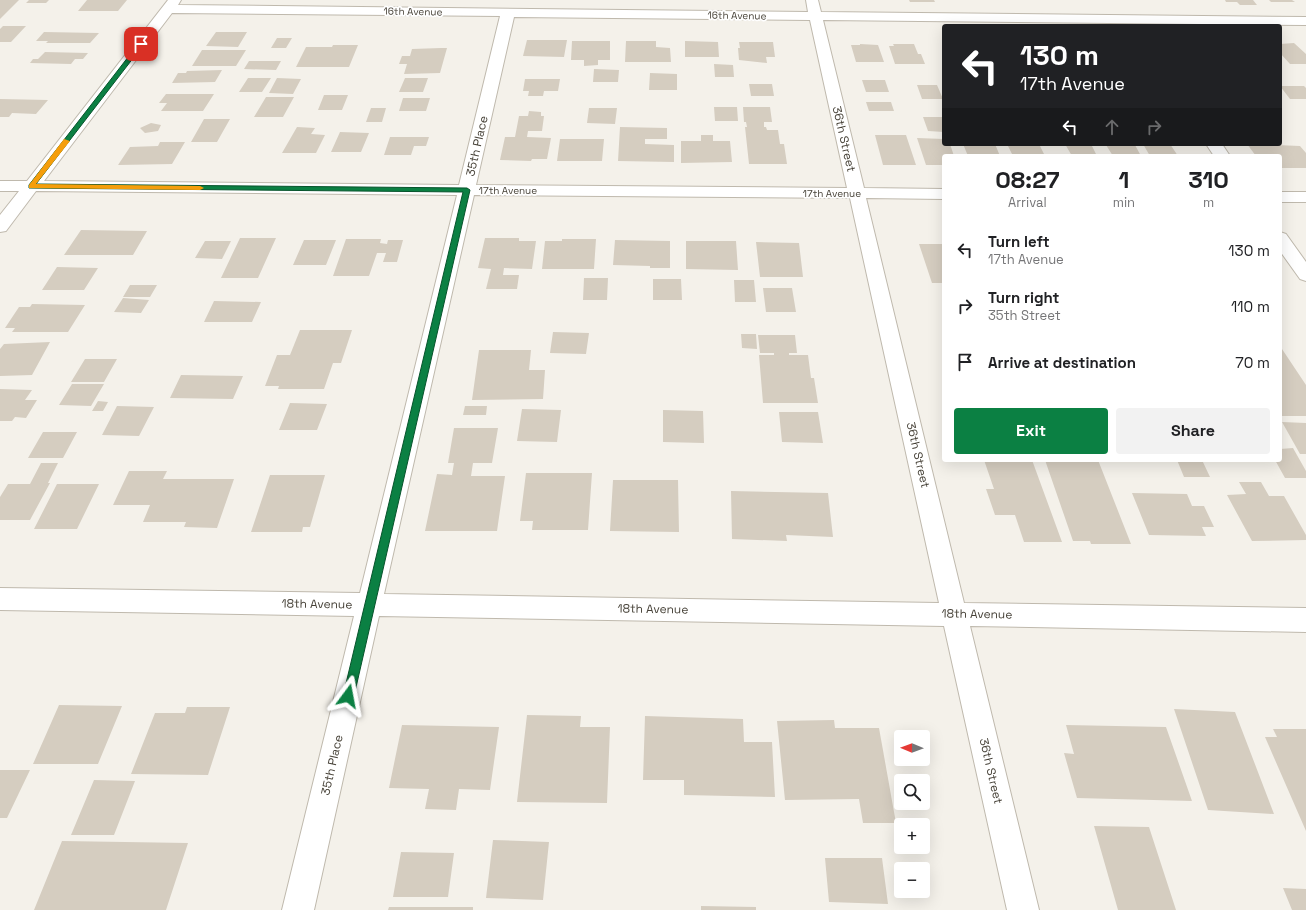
<!DOCTYPE html>
<meta charset="utf-8">
<style>
:root{--surface:#fff;--page:#f2f2f2;--text:#202124;--muted:#757577;--accent:#0b8043}
body{margin:0;font-family:"Space Grotesk",sans-serif;background:var(--page);color:var(--text);height:100vh;display:flex;flex-direction:column;font-size:15px;white-space:nowrap}
*{box-sizing:border-box;margin:0}
p{font-size:13px;color:var(--muted)}
.icon{flex:none;width:22px;height:22px;fill:none;stroke:currentColor;stroke-width:2;stroke-linecap:round;stroke-linejoin:round}
.map{position:relative;flex:1;overflow:hidden}
.details{position:absolute;left:942px;top:154px;width:340px;height:308px;display:flex;flex-direction:column;background:var(--surface);border-radius:4px;box-shadow:0 4px 16px #0002}
.details>*{flex:none}
.top-card{position:absolute;left:942px;top:24px;width:340px;height:122px;border-radius:4px;box-shadow:0 4px 16px #0002;background:#202124;color:#fff;overflow:hidden}
.needle{width:26px;rotate:271deg}
.controls{position:absolute;left:894px;top:730px;display:grid;gap:8px}
.controls a{display:grid;place-items:center;width:36px;height:36px;border-radius:4px;background:var(--surface);box-shadow:0 4px 16px #0002;font-size:20px}
.pin{position:absolute;display:grid;place-items:center;width:34px;height:34px;color:#fff;margin:-17px;border-radius:8px;box-shadow:0 2px 6px #0006}
.me{position:absolute;width:44px;margin:-22px;rotate:13deg;stroke-linejoin:round;filter:drop-shadow(0 0 3px #0008)}
.turn{display:flex;align-items:center;gap:14px;height:84px;padding:0 12px;font-size:18px}
.turn .icon{width:52px;height:52px;stroke-width:2.5}
.turn b{display:block;font-size:28px;line-height:34px}
.lanes{display:flex;align-items:center;height:38px;padding:0 12px;background:#0003;justify-content:center;gap:20px;direction:ltr}
.lanes .off{opacity:.35}
.eta{display:flex;justify-content:space-evenly;align-items:center;height:68px;text-align:center}
.eta b{font-size:24px;font-weight:700;line-height:28px}
.action{display:flex;gap:8px;margin-top:auto;padding:8px 12px}
.action a{flex:1;height:46px;border-radius:4px;background:var(--accent);color:#fff;font-size:16px;font-weight:700;line-height:46px;text-align:center}
.action a+a{background:var(--page);color:var(--text)}
ul{padding:0;list-style:none}
li{display:flex;align-items:center;gap:12px;height:56px;padding:0 12px}
li div{flex:1}
li b{display:block;font-size:15px}
li em{font-style:normal}
.map>svg:first-child{display:block}
.building{fill:#d5cdc0}
.lines{fill:none;stroke-linecap:round;stroke-linejoin:round}
.street-casing{stroke:#bfb9ad;stroke-width:2}
.street{fill:#fff;fill-rule:evenodd}
.route{fill:#0b8043;stroke:#07532c}
.slow{fill:#f59e0b}
.labels{text-anchor:middle;stroke-width:3.5;stroke-linejoin:round;paint-order:stroke}
.far-street-label{font-size:10px;fill:#474238;stroke:#fff}
.street-label{font-size:12px;fill:#474238;stroke:#fff}
</style>
<div class="map">
<svg width="1306" height="910" viewBox="0 0 1306 910">
<rect width="100%" height="100%" fill="#f4f1ea"/>
<path class="building" d="M 0,0 L 19,0 L 0,19 Z
M 29,0 L 49,0 L 46,3 L 26,3 Z
M 87,0 L 127,0 L 118,11 L 78,11 Z
M 909,0 L 934,0 L 935,2 L 910,2 Z
M 1225,0 L 1253,0 L 1257,5 L 1240,5 L 1237,2 L 1226,2 Z
M 1269,0 L 1292,0 L 1295,2 L 1271,2 Z
M 3,26 L 26,26 L 11,42 L 0,42 L 0,29 Z
M 44,32 L 99,33 L 90,43 L 46,43 L 48,41 L 36,41 Z
M 216,32 L 247,32 L 238,47 L 206,46 Z
M 277,38 L 292,38 L 286,48 L 271,48 Z
M 527,40 L 567,40 L 564,57 L 523,56 Z
M 572,41 L 610,41 L 610,60 L 598,60 L 598,65 L 584,66 L 584,60 L 571,60 Z
M 626,41 L 656,41 L 656,47 L 670,48 L 671,62 L 625,62 Z
M 685,41 L 718,42 L 719,57 L 685,57 Z
M 739,42 L 773,42 L 775,57 L 766,57 L 767,63 L 739,60 L 738,48 L 740,48 Z
M 1294,43 L 1306,54 L 1306,64 L 1290,64 L 1280,53 L 1280,44 Z
M 860,44 L 878,45 L 884,62 L 856,62 L 851,45 L 860,45 Z
M 893,44 L 914,44 L 918,54 L 921,54 L 925,64 L 895,64 L 889,46 L 894,46 Z
M 333,45 L 358,45 L 349,67 L 296,67 L 306,47 L 332,47 Z
M 441,48 L 447,48 L 440,73 L 404,74 L 407,64 L 399,64 L 402,56 L 410,56 L 412,49 Z
M 202,50 L 246,50 L 236,66 L 192,66 Z
M 45,52 L 88,53 L 83,59 L 75,59 L 71,64 L 30,63 L 33,59 L 38,59 Z
M 249,61 L 281,61 L 276,70 L 244,69 Z
M 714,64 L 733,65 L 734,77 L 715,77 Z
M 594,69 L 619,70 L 618,82 L 593,82 Z
M 222,70 L 215,82 L 172,83 L 178,73 L 186,73 L 187,71 Z
M 650,73 L 677,74 L 677,90 L 649,90 Z
M 248,78 L 271,78 L 262,92 L 239,92 Z
M 277,78 L 301,79 L 293,94 L 269,93 Z
M 405,78 L 428,78 L 423,92 L 399,92 Z
M 525,79 L 560,79 L 558,91 L 544,91 L 543,96 L 528,96 L 529,91 L 523,91 Z
M 862,80 L 885,80 L 889,92 L 866,92 Z
M 749,84 L 772,84 L 774,96 L 751,96 Z
M 917,85 L 937,85 L 943,99 L 922,99 Z
M 1280,86 L 1304,86 L 1306,88 L 1306,99 L 1290,99 Z
M 166,94 L 214,94 L 203,111 L 161,111 L 167,103 L 159,103 Z
M 324,95 L 348,95 L 342,110 L 318,110 Z
M 266,97 L 294,97 L 283,117 L 254,117 Z
M 403,98 L 430,98 L 426,111 L 399,111 Z
M 0,99 L 48,100 L 36,114 L 12,113 L 9,117 L 0,117 Z
M 866,102 L 891,102 L 894,111 L 869,111 Z
M 714,107 L 737,107 L 738,121 L 715,121 Z
M 743,107 L 770,107 L 772,122 L 764,122 L 764,127 L 766,127 L 767,130 L 778,130 L 780,144 L 784,144 L 787,164 L 749,164 L 745,127 L 747,127 L 746,122 L 744,122 Z
M 371,108 L 386,108 L 382,122 L 366,122 Z
M 589,108 L 617,108 L 615,124 L 587,123 Z
M 529,111 L 541,112 L 541,116 L 544,116 L 542,131 L 528,131 L 527,137 L 551,138 L 547,159 L 532,159 L 531,161 L 500,160 L 505,137 L 515,137 L 519,116 L 528,116 Z
M 923,117 L 944,117 L 944,132 L 928,131 Z
M 204,119 L 230,119 L 217,142 L 191,142 Z
M 151,123 L 161,125 L 158,131 L 145,133 L 140,128 Z
M 297,127 L 315,128 L 311,134 L 325,135 L 316,153 L 282,153 Z
M 620,127 L 667,128 L 667,139 L 645,139 L 645,144 L 674,145 L 674,162 L 618,161 Z
M 340,132 L 369,133 L 361,152 L 331,152 Z
M 701,135 L 713,135 L 713,141 L 730,141 L 732,162 L 681,163 L 681,141 L 701,141 Z
M 875,135 L 906,135 L 916,165 L 883,165 Z
M 390,137 L 429,137 L 426,146 L 414,146 L 411,155 L 384,155 Z
M 917,138 L 944,139 L 944,144 L 950,144 L 954,156 L 944,156 L 944,165 L 926,165 Z
M 560,139 L 604,139 L 602,161 L 557,161 Z
M 160,142 L 185,142 L 172,164 L 118,165 L 130,147 L 158,146 Z
M 963,144 L 995,144 L 1000,156 L 968,156 Z
M 1007,144 L 1039,144 L 1045,156 L 1013,156 Z
M 1065,144 L 1091,144 L 1097,156 L 1072,156 Z
M 1110,144 L 1135,145 L 1141,156 L 1113,156 L 1106,145 L 1111,145 Z
M 1143,144 L 1170,144 L 1178,156 L 1150,156 Z
M 1247,144 L 1300,146 L 1306,153 L 1306,168 L 1280,168 L 1280,156 L 1256,156 Z
M 81,230 L 147,231 L 133,255 L 64,255 Z
M 240,238 L 276,238 L 258,278 L 221,278 Z
M 485,238 L 519,238 L 519,241 L 536,241 L 532,269 L 504,268 L 503,275 L 519,275 L 517,289 L 486,289 L 491,269 L 478,268 Z
M 346,239 L 381,239 L 380,243 L 387,244 L 388,240 L 403,240 L 397,262 L 383,262 L 386,253 L 377,253 L 369,276 L 333,276 Z
M 562,239 L 596,239 L 594,269 L 542,269 L 545,241 L 562,241 Z
M 304,240 L 336,240 L 326,265 L 293,265 Z
M 615,240 L 670,241 L 670,268 L 650,268 L 650,266 L 613,265 Z
M 205,241 L 231,241 L 222,259 L 195,258 Z
M 686,241 L 736,241 L 738,270 L 686,269 Z
M 756,242 L 799,243 L 803,277 L 760,277 Z
M 919,244 L 944,244 L 944,283 L 932,283 Z
M 57,267 L 98,268 L 84,290 L 42,290 Z
M 584,278 L 608,278 L 607,300 L 583,300 Z
M 653,279 L 681,279 L 682,300 L 653,300 Z
M 734,280 L 754,280 L 756,302 L 735,302 Z
M 130,285 L 157,285 L 150,297 L 123,297 Z
M 763,288 L 792,288 L 796,312 L 766,312 Z
M 123,298 L 149,300 L 141,313 L 114,312 Z
M 214,301 L 261,302 L 252,322 L 204,322 Z
M 32,304 L 85,305 L 68,332 L 12,332 L 15,328 L 5,328 L 19,307 L 30,307 Z
M 300,330 L 352,330 L 341,363 L 333,363 L 324,389 L 278,389 L 279,386 L 265,386 L 277,355 L 290,355 Z
M 553,332 L 589,333 L 586,354 L 550,353 Z
M 741,334 L 756,334 L 757,349 L 742,348 Z
M 758,335 L 795,335 L 797,353 L 789,353 L 789,355 L 808,355 L 811,378 L 814,378 L 818,403 L 763,403 L 759,355 L 774,355 L 774,353 L 760,353 Z
M 50,342 L 32,375 L 0,376 L 0,349 L 4,344 Z
M 1280,349 L 1282,349 L 1306,385 L 1306,416 L 1280,416 Z
M 479,350 L 531,350 L 529,370 L 545,370 L 543,399 L 472,400 Z
M 85,359 L 117,359 L 104,382 L 71,382 Z
M 181,375 L 243,376 L 233,399 L 170,398 Z
M 72,384 L 104,384 L 91,406 L 59,405 Z
M 0,389 L 32,390 L 25,400 L 37,400 L 26,418 L 15,417 L 12,421 L 0,421 Z
M 98,401 L 108,402 L 103,411 L 92,411 Z
M 290,403 L 327,404 L 317,430 L 279,430 Z
M 117,406 L 154,407 L 139,436 L 102,435 Z
M 465,406 L 487,406 L 486,415 L 463,415 Z
M 522,409 L 561,410 L 557,442 L 517,441 Z
M 663,410 L 703,411 L 704,443 L 663,442 Z
M 779,412 L 818,412 L 823,443 L 782,442 Z
M 1282,422 L 1306,423 L 1306,454 L 1300,454 Z
M 454,428 L 498,428 L 492,463 L 473,463 L 471,476 L 505,476 L 497,531 L 425,531 L 437,474 L 452,475 L 454,463 L 448,463 Z
M 43,432 L 77,432 L 63,458 L 28,458 Z
M 1293,448 L 1306,471 L 1306,478 L 1285,478 L 1275,460 L 1280,460 L 1280,449 Z
M 984,460 L 1032,460 L 1062,542 L 1024,542 L 1015,515 L 995,515 L 986,489 L 994,489 Z
M 1045,460 L 1098,460 L 1131,544 L 1091,544 L 1090,541 L 1073,541 Z
M 1177,460 L 1202,460 L 1210,477 L 1184,477 Z
M 41,463 L 58,463 L 48,483 L 50,483 L 30,520 L 0,520 L 0,497 L 8,484 L 30,484 Z
M 129,471 L 167,471 L 163,479 L 234,479 L 217,528 L 184,527 L 186,522 L 143,522 L 150,505 L 113,505 Z
M 526,473 L 592,473 L 588,530 L 532,530 L 533,521 L 520,521 Z
M 270,475 L 325,475 L 310,527 L 303,527 L 302,532 L 251,532 Z
M 613,480 L 678,480 L 679,532 L 610,531 Z
M 1239,482 L 1261,482 L 1269,496 L 1284,496 L 1306,535 L 1306,540 L 1252,541 L 1227,495 L 1246,494 Z
M 57,484 L 99,484 L 77,529 L 34,529 Z
M 731,491 L 828,493 L 833,537 L 786,535 L 787,541 L 732,539 Z
M 1132,493 L 1187,494 L 1192,506 L 1204,506 L 1214,527 L 1202,527 L 1206,536 L 1149,535 Z
M 59,705 L 122,706 L 98,764 L 33,764 Z
M 187,707 L 230,707 L 208,775 L 131,774 L 155,713 L 185,713 Z
M 1174,709 L 1235,712 L 1274,814 L 1208,810 Z
M 527,715 L 581,716 L 580,727 L 610,727 L 607,803 L 517,802 Z
M 645,716 L 743,719 L 744,742 L 772,742 L 775,797 L 684,795 L 684,780 L 643,780 Z
M 834,720 L 835,728 L 879,728 L 896,823 L 863,823 L 859,799 L 785,800 L 777,721 Z
M 402,725 L 499,727 L 490,790 L 459,789 L 456,810 L 425,809 L 429,789 L 389,788 Z
M 1066,725 L 1166,727 L 1192,801 L 1077,798 L 1064,753 L 1074,754 Z
M 1273,729 L 1306,729 L 1306,831 L 1265,737 L 1277,737 Z
M 0,770 L 30,770 L 7,818 L 0,818 Z
M 94,780 L 135,781 L 114,835 L 71,835 Z
M 1094,826 L 1149,827 L 1176,910 L 1118,910 Z
M 493,840 L 549,842 L 543,900 L 486,898 Z
M 62,841 L 188,843 L 166,910 L 34,910 Z
M 401,852 L 454,853 L 448,897 L 393,897 Z
M 825,858 L 882,858 L 888,904 L 829,902 Z
M 1283,888 L 1306,889 L 1306,910 L 1292,910 Z
M 701,906 L 756,907 L 756,910 L 701,910 Z
M 389,907 L 473,907 L 473,910 L 388,910 Z"/>
<g class="lines">
<g class="street-casing">
<path id="street" d="M 168,0 L 181,0 L 178,5 L 808,12 L 806,0 L 818,0 L 821,12 L 1306,17 L 1306,25 L 823,20 L 864,188 L 944,189 L 944,199 L 866,198 L 964,603 L 1306,608 L 1306,632 L 970,626 L 1039,910 L 1007,910 L 944,626 L 379,616 L 314,910 L 282,910 L 354,616 L 0,610 L 0,588 L 360,593 L 457,195 L 36,191 L 6,231 L 0,232 L 0,215 L 19,191 L 0,191 L 0,181 L 27,181 ZM 172,13 L 500,16 L 459,185 L 44,181 ZM 514,17 L 810,20 L 847,188 L 476,185 ZM 474,195 L 850,198 L 939,603 L 384,594 Z
M 1206,144 L 1222,144 L 1230,156 L 1214,156 Z
M 1280,192 L 1306,192 L 1306,202 L 1280,202 Z
M 1280,232 L 1286,234 L 1306,262 L 1306,281 L 1300,279 L 1280,251 Z"/>
</g>
<use href="#street" class="street"/>
</g>
<path class="route" d="M 139,43 L 144,44 L 36,184 L 467,188 L 470,190 L 354,696 L 352,700 L 348,702 L 344,700 L 343,696 L 463,192 L 29,188 L 29,185 Z"/>
<path class="slow" d="M 64,139 L 70,141 L 36,184 L 200,186 L 204,188 L 200,190 L 29,188 L 29,185 Z"/>
<g class="labels">
<g class="far-street-label">
<text transform="translate(413 11) rotate(1)" y="4">16th Avenue</text>
<text transform="translate(737 15) rotate(1)" y="4">16th Avenue</text>
<text x="508" y="194">17th Avenue</text>
<text x="832" y="197">17th Avenue</text>
</g>
<g class="street-label">
<text transform="translate(844 139) rotate(77)" y="4">36th Street</text>
<text transform="translate(477 146) rotate(-77)" y="4">35th Place</text>
<text transform="translate(918 455) rotate(77)" y="4">36th Street</text>
<text transform="translate(317 604) rotate(1)" y="4">18th Avenue</text>
<text transform="translate(653 609) rotate(1)" y="4">18th Avenue</text>
<text transform="translate(977 614) rotate(1)" y="4">18th Avenue</text>
<text transform="translate(332 765) rotate(-77)" y="4">35th Place</text>
<text transform="translate(991 771) rotate(77)" y="4">36th Street</text>
</g>
</g>
</svg>
<div class="controls">
<a><svg class="needle" viewBox="-14 -14 28 28"><path d="M0-13l5 13h-10z" fill="#e53935"/><path d="M0 13l5-13h-10z" fill="#757577"/></svg></a>
<a><svg class="icon" aria-label="search" viewBox="0 0 24 24"><circle cx="10" cy="10" r="6"/><path d="M15 15l6 6"/></svg></a>
<a>+</a>
<a>−</a>
</div>
<div class="pin" style="left:141px;top:44px;background:#d93025"><svg class="icon" aria-label="arrive" viewBox="0 0 24 24"><path d="M6 21V4h12l-3 4 3 4H6"/></svg></div>
<svg class="me" style="left:348px;top:696px" viewBox="-20 -20 40 40"><path d="M0-17L14 15 0 8-14 15z" fill="#0b8043" stroke="#fff" stroke-width="4"/></svg>
<div class="top-card">
<div class="turn"><svg class="icon" aria-label="left" viewBox="0 0 24 24"><path d="M17 20v-9H6M10 6l-5 5 5 5"/></svg><div><b>130 m</b>17th Avenue</div></div>
<div class="lanes"><svg class="icon" aria-label="left" viewBox="0 0 24 24"><path d="M17 20v-9H6M10 6l-5 5 5 5"/></svg><svg class="icon off" aria-label="ahead" viewBox="0 0 24 24"><path d="M12 20V5M6 11l6-6 6 6"/></svg><svg class="icon off" aria-label="right" viewBox="0 0 24 24"><path d="M7 20v-9h11M14 6l5 5-5 5"/></svg></div>
</div>
<section class="details">
<div class="eta">
<div><b>08:27</b><p>Arrival</p></div>
<div><b>1</b><p>min</p></div>
<div><b>310</b><p>m</p></div>
</div>
<ul>
<li><svg class="icon" aria-label="left" viewBox="0 0 24 24"><path d="M17 20v-9H6M10 6l-5 5 5 5"/></svg><div><b>Turn left</b><p>17th Avenue</p></div><em>130 m</em></li>
<li><svg class="icon" aria-label="right" viewBox="0 0 24 24"><path d="M7 20v-9h11M14 6l5 5-5 5"/></svg><div><b>Turn right</b><p>35th Street</p></div><em>110 m</em></li>
<li><svg class="icon" aria-label="arrive" viewBox="0 0 24 24"><path d="M6 21V4h12l-3 4 3 4H6"/></svg><div><b>Arrive at destination</b></div><em>70 m</em></li>
</ul>
<div class="action"><a>Exit</a><a>Share</a></div>
</section>
</div>
